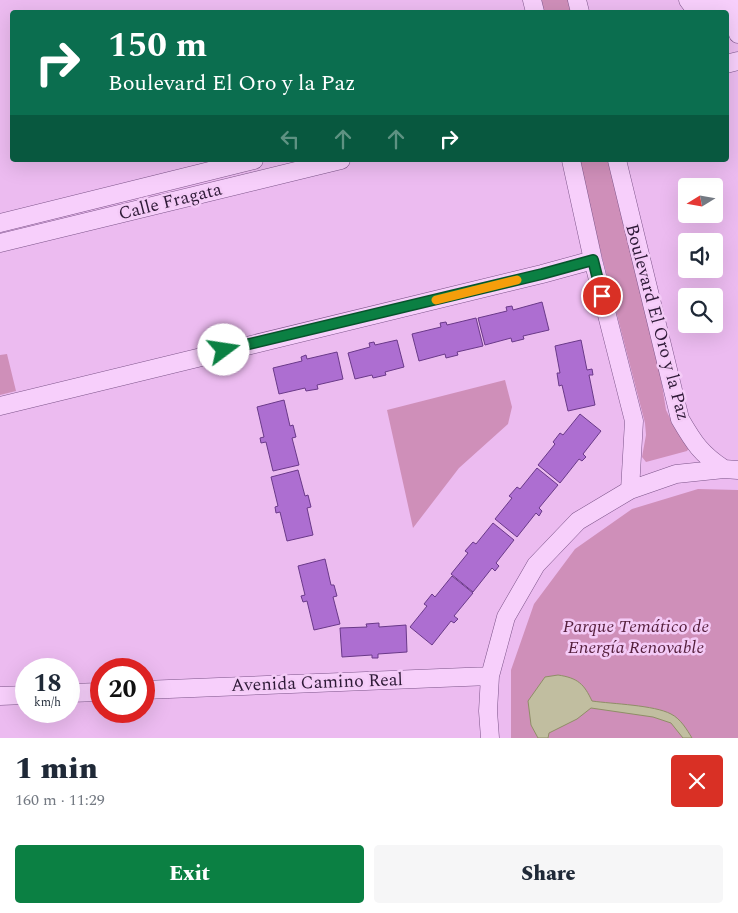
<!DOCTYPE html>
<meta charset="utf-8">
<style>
:root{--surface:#fff;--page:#f6f6f7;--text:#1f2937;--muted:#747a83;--accent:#0b8043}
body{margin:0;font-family:Spectral,serif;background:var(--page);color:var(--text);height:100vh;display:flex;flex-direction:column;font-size:19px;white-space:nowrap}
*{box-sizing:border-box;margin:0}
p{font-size:16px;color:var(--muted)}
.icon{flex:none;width:28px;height:28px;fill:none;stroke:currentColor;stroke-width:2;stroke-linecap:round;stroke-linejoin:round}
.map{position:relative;height:738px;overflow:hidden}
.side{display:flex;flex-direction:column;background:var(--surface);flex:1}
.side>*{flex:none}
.hud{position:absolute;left:10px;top:10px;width:719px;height:152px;border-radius:5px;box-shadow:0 5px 20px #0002;background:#0b6e4f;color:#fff;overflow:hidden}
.needle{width:32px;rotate:259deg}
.controls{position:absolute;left:678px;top:178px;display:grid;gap:10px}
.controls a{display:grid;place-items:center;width:45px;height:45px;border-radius:5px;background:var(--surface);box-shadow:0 5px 20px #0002;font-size:25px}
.speed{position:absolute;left:15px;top:658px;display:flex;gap:10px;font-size:25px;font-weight:700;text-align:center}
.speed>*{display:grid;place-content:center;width:65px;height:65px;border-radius:50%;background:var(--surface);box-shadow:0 5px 20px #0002;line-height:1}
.speed small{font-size:12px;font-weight:400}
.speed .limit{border:8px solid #d22;background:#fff;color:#111}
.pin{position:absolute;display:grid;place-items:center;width:42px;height:42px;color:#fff;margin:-21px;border:2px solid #fff;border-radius:50%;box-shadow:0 1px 5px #0007}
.me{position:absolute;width:55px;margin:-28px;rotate:76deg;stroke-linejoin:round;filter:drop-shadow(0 0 4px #0008)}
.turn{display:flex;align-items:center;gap:18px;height:105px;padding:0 15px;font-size:22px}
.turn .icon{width:65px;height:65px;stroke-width:2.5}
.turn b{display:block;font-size:35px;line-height:42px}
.lanes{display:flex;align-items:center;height:48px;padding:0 15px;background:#0003;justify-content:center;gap:25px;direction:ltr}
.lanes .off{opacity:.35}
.round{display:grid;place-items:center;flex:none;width:52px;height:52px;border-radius:5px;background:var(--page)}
.summary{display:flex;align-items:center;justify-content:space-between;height:85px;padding:0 15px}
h1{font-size:30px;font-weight:800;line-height:38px}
.button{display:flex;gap:10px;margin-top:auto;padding:10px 15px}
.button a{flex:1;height:58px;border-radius:5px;background:var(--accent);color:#fff;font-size:20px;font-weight:800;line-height:58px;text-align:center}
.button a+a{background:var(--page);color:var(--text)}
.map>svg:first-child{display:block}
.green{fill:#cf8fb9}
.water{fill:#c1bea0;stroke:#8f8e67}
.building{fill:#ad6ed1;stroke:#6a3989}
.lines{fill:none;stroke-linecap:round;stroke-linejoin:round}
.minor-casing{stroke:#7c5489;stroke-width:19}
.minor{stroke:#f7cffb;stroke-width:18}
.route-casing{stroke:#07532c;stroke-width:12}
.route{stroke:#0b8043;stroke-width:9}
.slow{stroke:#f59e0b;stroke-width:9}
.labels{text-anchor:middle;stroke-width:5;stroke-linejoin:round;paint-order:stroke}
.street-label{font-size:18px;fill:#2e1a37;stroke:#f4cbf7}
.park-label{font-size:18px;font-style:italic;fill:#551f3c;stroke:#f4cbf7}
</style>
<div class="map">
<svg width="738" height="738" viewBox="0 0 738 738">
<rect width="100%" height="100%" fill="#ecbbf0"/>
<path class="green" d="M 536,0 L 568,0 L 572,12 L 540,12 Z
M 577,160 L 609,160 L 658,359 L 666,410 L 676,430 L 689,448 L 687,451 L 646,462 L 642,457 L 646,435 L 645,423 Z
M 7,354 L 16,391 L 0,395 L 0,355 Z
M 505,380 L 512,407 L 508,424 L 459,468 L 413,528 L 387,410 Z
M 698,489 L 738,490 L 738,738 L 511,738 L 511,670 L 534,604 L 575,549 L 632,509 Z"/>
<path class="water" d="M 558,675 C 578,678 584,684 592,701 C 613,704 654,705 671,714 C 681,719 687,730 692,738 L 683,738 L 671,723 L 653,717 L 591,708 L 577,719 L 549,733 L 548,738 L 538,738 L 531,725 L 528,701 L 545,677 Z"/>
<path class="building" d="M 542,302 L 549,330 L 523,336 L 524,339 L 512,342 L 511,338 L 485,345 L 478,318 L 507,311 L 506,307 L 512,306 L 513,310 Z
M 476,318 L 483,346 L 457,352 L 458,355 L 446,358 L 445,354 L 419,361 L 412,334 L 441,327 L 440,323 L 446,322 L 447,325 Z
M 397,340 L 404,367 L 385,372 L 386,375 L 373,378 L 372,375 L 355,379 L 348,353 L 370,347 L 369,343 L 374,342 L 375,345 Z
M 581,340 L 587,370 L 592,369 L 593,375 L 589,375 L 595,405 L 568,411 L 562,385 L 559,386 L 557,373 L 560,373 L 555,346 Z
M 337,352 L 343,379 L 317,385 L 318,389 L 306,391 L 305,388 L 279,394 L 273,368 L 302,361 L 301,357 L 306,355 L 307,359 Z
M 284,400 L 290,426 L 293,425 L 296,437 L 292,438 L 299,465 L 273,471 L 266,442 L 261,443 L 260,438 L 264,437 L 257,407 Z
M 580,414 L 601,431 L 583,454 L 586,457 L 582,461 L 579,459 L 560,483 L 538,465 L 555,444 L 553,442 L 560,433 L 563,435 Z
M 537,468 L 558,485 L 539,508 L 542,511 L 539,516 L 536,513 L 517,537 L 495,519 L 512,498 L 509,496 L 517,487 L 520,489 Z
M 298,470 L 305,496 L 308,495 L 311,507 L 307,508 L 313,535 L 287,541 L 280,512 L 276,513 L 275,507 L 278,506 L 271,477 Z
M 493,523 L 514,540 L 496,563 L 499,566 L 495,571 L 492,568 L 473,592 L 451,574 L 468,553 L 465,551 L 473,542 L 476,544 Z
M 325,559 L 331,585 L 334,585 L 337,596 L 333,597 L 340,624 L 314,630 L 307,601 L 303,602 L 301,596 L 305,595 L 298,566 Z
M 452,576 L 473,593 L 454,616 L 458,619 L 454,623 L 451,621 L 432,645 L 410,627 L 427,606 L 424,604 L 432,594 L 435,597 Z
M 379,623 L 379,627 L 406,625 L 407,652 L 378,654 L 378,658 L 372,658 L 372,655 L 342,657 L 340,628 L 367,627 L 366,624 Z"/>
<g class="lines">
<g class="minor-casing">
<path id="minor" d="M 532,0 L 535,12
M 577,0 L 580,12
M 688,0 C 699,18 715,3 730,4 L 738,34
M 726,64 L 738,61
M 571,160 L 593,260 L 634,421 L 630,490
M 617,160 L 680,419 C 694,443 701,454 724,469
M 0,223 L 254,160
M 0,243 L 341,160
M 0,406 L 542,274 L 593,260
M 144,690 L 490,676
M 69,693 L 101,692
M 0,696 L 26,695
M 490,738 L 488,711 L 490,676 L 506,617 L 536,565 L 578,521 L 630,490 L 676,474 L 724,469 L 738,470"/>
</g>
<use href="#minor" class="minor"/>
</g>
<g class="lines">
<g class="route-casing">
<path id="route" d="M 224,350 L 542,274 L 593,260 L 602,296"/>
</g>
<use href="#route" class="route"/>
<path class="slow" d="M 436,300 L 517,280"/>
</g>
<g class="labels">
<g class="street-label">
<text transform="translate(170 201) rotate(-14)" y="6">Calle Fragata</text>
<text transform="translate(658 322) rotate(75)" y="6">Boulevard El Oro y la Paz</text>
<text transform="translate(317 682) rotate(-2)" y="6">Avenida Camino Real</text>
</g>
<g class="park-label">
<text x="636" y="632">Parque Temático de<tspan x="636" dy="21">Energía Renovable</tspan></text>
</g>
</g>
</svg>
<div class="controls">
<a><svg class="needle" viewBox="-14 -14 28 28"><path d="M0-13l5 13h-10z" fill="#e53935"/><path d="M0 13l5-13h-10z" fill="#747a83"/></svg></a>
<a><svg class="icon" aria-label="sound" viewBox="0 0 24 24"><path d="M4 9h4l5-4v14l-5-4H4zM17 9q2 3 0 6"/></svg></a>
<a><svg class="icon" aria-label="search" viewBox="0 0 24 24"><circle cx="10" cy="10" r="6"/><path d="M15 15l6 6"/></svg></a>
</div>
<div class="speed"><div>18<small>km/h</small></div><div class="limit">20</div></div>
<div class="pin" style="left:602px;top:296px;background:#d93025"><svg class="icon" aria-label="arrive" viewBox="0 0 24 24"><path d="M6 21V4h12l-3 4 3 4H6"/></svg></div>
<svg class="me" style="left:224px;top:350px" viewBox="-20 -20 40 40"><circle r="19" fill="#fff"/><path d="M0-13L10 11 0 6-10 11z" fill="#0b8043"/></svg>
<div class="hud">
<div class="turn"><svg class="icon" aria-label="right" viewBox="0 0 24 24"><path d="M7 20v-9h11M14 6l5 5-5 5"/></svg><div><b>150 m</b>Boulevard El Oro y la Paz</div></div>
<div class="lanes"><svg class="icon off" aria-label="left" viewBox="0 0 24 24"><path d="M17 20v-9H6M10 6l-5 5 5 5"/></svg><svg class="icon off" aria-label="ahead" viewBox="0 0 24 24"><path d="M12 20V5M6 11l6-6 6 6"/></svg><svg class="icon off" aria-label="ahead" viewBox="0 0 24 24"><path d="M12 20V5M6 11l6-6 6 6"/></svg><svg class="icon" aria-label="right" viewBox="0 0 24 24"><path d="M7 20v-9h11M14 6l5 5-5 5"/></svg></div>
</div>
</div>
<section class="side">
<div class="summary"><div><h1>1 min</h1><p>160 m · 11:29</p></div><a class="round" style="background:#d93025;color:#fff"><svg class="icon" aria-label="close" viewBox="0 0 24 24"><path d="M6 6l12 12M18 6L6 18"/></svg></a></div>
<div class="button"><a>Exit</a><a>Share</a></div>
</section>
